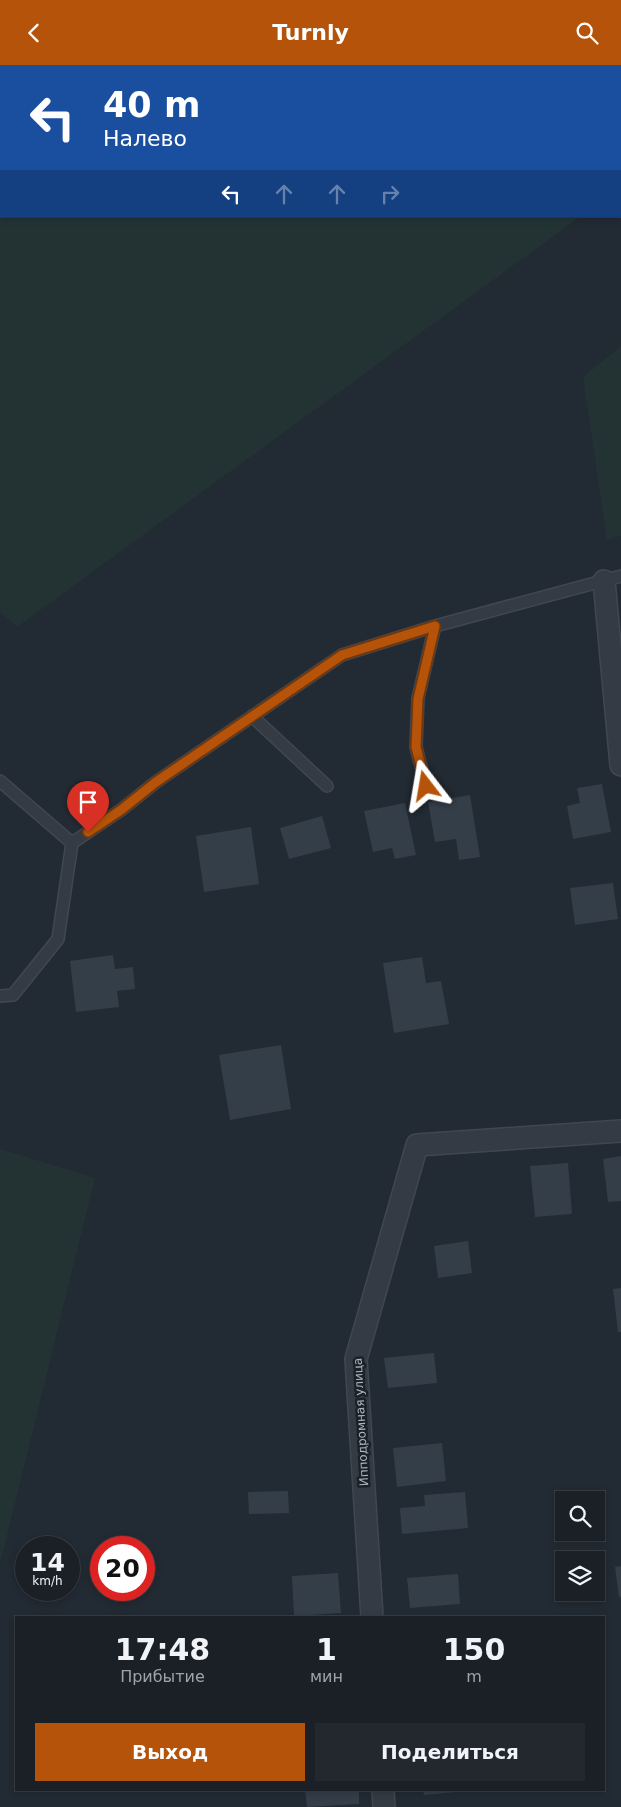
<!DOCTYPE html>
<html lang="ru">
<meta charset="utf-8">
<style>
:root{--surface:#1a2026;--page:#23282e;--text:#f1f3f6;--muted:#9fa3a7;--line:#383e43;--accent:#b45309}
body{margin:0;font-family:"DejaVu Sans",sans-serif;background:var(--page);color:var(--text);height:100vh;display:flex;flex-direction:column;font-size:19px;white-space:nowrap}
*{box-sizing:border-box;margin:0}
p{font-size:16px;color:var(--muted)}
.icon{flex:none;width:28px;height:28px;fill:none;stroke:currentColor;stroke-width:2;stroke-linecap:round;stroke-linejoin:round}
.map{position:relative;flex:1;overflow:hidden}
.sheet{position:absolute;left:15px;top:1551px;width:590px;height:175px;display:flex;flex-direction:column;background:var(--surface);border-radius:0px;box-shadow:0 2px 8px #0003,0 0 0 1px var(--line)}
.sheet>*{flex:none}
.guide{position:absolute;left:0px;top:0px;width:621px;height:152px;box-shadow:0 2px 8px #0003,0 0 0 1px var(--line);background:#1a4fa0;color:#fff;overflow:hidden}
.buttons{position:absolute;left:555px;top:1426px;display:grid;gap:10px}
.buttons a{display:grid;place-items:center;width:50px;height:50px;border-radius:0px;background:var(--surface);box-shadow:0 2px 8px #0003,0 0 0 1px var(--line);font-size:25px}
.speed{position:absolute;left:15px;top:1471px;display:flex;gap:10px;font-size:25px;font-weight:700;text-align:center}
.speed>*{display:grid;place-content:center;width:65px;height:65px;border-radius:50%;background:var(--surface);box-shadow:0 2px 8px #0003,0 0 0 1px var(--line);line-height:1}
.speed small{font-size:12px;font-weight:400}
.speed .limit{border:8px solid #d22;background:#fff;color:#111}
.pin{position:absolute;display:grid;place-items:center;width:42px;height:42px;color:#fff;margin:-51px -21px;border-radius:50% 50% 50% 0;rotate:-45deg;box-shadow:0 0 5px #0007}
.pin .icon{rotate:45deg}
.me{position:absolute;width:55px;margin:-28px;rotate:346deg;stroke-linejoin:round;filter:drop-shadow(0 0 4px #0008)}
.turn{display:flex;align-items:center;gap:18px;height:105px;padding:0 20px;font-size:22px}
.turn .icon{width:65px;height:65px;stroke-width:2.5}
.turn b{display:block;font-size:35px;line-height:42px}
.lanes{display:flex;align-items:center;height:48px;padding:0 20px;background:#0003;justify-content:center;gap:25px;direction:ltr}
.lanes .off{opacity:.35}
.eta{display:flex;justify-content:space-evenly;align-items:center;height:85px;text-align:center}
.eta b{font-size:30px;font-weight:700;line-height:35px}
.button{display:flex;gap:10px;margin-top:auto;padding:10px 20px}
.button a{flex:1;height:58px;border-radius:0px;background:var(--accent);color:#fff;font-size:20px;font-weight:700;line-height:58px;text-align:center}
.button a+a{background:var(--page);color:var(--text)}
header{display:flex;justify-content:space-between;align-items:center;height:65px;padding:0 20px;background:var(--accent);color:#fff;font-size:22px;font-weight:700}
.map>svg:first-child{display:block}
.green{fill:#233334}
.building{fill:#343e49}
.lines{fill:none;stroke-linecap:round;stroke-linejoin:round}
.lane-casing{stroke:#414750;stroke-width:14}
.street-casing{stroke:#414750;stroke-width:24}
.lane{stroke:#353b44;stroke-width:11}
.street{stroke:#353b44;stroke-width:21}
.route-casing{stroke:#753606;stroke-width:12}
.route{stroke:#b45309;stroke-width:9}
.labels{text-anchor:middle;stroke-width:5;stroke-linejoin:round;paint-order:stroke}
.street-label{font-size:12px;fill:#afb6c1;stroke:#1a2128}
</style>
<header><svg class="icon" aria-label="back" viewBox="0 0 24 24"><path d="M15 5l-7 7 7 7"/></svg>Turnly<svg class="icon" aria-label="search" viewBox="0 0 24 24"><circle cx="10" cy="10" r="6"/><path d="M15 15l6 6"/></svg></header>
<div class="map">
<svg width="621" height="1742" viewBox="0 0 621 1742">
<rect width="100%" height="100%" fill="#222a33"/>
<path class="green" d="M 0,0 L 621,0 L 621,122 L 620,1 L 1,1 L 1,151 L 581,151 L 17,562 L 0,547 Z
M 621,281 L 621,471 L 607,475 L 583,312 Z
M 0,1084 L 95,1113 L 0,1499 Z"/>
<path class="building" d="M 602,719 L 611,767 L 573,774 L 567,741 L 580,738 L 577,723 Z
M 470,730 L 480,792 L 459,795 L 456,774 L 435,777 L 428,737 Z
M 405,738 L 416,790 L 395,794 L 392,783 L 373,787 L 364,746 Z
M 322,751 L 331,783 L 289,794 L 280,763 Z
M 251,762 L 259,819 L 204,827 L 196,771 Z
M 613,818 L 618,854 L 575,860 L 570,823 Z
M 113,890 L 115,904 L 133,902 L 135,924 L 117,926 L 119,942 L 76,947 L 70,896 Z
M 422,892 L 426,918 L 441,916 L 449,959 L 394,968 L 383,898 Z
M 281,980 L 291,1044 L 230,1055 L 219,990 Z
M 621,1091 L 621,1136 L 608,1137 L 603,1094 Z
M 568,1098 L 572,1149 L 535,1152 L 530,1101 Z
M 468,1176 L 472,1208 L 438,1213 L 434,1181 Z
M 621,1223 L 621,1267 L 618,1267 L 613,1224 Z
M 434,1288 L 437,1318 L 388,1323 L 384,1293 Z
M 442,1378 L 446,1416 L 397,1422 L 393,1383 Z
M 288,1426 L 289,1448 L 249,1449 L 248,1427 Z
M 465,1427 L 468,1463 L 402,1469 L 400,1443 L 425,1441 L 424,1430 Z
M 621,1501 L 621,1532 L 619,1532 L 615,1502 Z
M 338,1508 L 341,1548 L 294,1551 L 292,1511 Z
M 458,1509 L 460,1539 L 410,1543 L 407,1513 Z
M 305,1725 L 359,1725 L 359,1739 L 307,1742 Z
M 423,1725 L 456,1725 L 456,1727 L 424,1730 Z"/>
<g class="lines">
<g class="lane-casing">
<path id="lane" d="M 252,651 L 327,721
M 0,716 L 72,778
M 426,721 L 416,682 L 418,633 L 435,561
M 0,931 L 13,930 L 58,874 L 72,778 L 121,745 L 156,717 L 342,590 L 435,561 L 621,511"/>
</g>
<g class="street-casing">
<path id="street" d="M 604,516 L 621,700
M 372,1552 L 356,1294 L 417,1080 L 621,1066
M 383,1725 L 384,1742"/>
</g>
<use href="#lane" class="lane"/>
<use href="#street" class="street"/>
</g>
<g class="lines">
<g class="route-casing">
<path id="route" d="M 88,767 L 121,745 L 156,717 L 342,590 L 435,561 L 418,634 L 416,682 L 426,721"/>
</g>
<use href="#route" class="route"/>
</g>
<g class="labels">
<g class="street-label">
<text transform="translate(361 1357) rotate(-93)" y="4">Ипподромная улица</text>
</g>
</g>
</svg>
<div class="buttons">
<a><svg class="icon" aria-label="search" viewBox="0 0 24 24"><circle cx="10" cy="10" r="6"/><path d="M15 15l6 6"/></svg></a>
<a><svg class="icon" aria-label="layers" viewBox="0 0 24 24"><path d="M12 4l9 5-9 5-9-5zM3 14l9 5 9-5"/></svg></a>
</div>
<div class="speed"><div>14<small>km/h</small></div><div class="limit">20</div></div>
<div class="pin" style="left:88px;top:767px;background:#d93025"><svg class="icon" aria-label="arrive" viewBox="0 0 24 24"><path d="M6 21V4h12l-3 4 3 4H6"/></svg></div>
<svg class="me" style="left:426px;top:721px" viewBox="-20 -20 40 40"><path d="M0-17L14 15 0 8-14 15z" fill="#b45309" stroke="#fff" stroke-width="4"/></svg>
<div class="guide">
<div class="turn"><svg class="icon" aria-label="left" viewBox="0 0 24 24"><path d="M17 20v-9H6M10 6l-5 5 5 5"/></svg><div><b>40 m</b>Налево</div></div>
<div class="lanes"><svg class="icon" aria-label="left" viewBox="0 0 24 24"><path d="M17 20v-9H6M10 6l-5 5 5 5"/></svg><svg class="icon off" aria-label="ahead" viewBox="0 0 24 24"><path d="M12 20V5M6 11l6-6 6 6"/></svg><svg class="icon off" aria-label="ahead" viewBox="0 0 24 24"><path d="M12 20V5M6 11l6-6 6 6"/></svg><svg class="icon off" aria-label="right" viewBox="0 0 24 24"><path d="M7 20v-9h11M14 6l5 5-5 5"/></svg></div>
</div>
<section class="sheet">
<div class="eta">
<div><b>17:48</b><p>Прибытие</p></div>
<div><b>1</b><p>мин</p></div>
<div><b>150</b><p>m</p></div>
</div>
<div class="button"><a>Выход</a><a>Поделиться</a></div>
</section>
</div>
